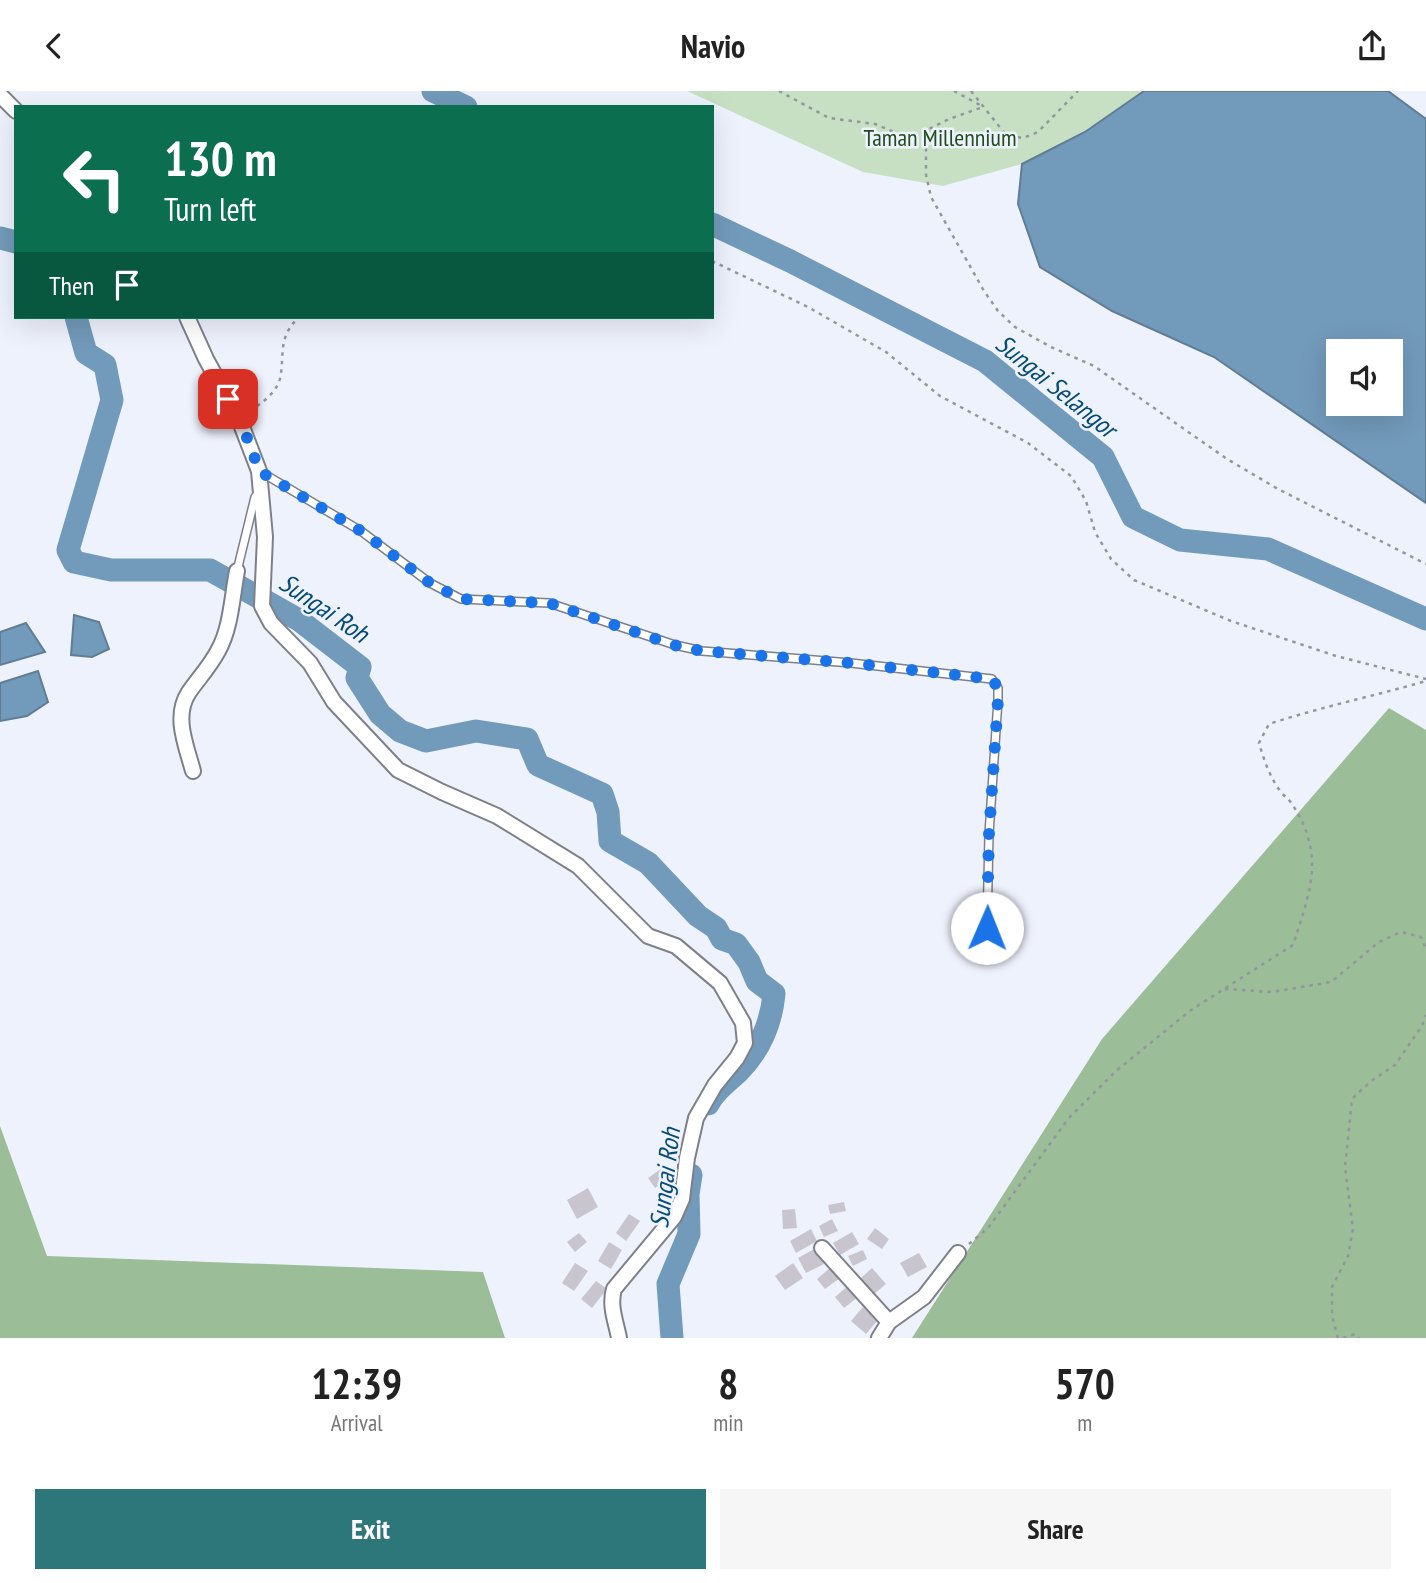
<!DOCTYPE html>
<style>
:root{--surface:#fff;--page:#f6f6f6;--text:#222;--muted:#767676;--accent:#2d777a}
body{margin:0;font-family:"PT Sans Narrow",sans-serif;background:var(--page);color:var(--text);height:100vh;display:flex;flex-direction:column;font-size:26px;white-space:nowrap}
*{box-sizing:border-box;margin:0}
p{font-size:23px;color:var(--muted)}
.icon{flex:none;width:38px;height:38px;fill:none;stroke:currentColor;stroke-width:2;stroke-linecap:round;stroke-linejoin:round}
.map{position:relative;height:1247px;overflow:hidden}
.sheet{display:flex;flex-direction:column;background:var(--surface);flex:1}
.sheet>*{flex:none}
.top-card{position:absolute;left:14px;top:14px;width:700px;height:214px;border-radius:0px;box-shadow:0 7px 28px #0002;background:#0b6e4f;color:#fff;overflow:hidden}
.fabs{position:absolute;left:1326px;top:248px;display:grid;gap:14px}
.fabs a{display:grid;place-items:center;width:77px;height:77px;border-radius:0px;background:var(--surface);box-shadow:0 7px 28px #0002;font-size:35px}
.pin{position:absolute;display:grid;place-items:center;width:60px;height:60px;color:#fff;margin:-30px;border-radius:14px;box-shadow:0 4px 10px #0006}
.me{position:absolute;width:77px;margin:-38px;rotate:1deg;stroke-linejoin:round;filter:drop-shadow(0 0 5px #0008)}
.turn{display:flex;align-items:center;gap:24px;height:147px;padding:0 35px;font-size:32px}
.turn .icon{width:91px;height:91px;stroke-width:2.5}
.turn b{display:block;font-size:49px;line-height:60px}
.then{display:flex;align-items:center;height:66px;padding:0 35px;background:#0003;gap:14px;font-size:26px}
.eta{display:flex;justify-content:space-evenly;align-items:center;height:119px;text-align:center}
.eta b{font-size:42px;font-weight:700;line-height:49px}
.action{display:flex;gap:14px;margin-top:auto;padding:14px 35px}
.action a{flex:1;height:80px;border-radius:0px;background:var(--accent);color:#fff;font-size:28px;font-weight:700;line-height:80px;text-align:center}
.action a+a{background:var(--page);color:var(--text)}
header{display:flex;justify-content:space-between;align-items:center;height:91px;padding:0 35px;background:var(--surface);font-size:32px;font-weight:700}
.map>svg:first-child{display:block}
.green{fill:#c7e0c4}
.forest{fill:#9bbd97}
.water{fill:#729aba;stroke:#607d94;stroke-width:2;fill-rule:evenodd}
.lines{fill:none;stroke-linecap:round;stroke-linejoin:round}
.river{stroke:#729aba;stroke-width:23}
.building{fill:#c9c5cf}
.service-casing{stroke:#7d8089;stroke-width:10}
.minor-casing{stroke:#7d8089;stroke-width:18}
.path{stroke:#94969e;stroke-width:2.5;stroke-dasharray:3.5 5;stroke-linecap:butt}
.service{stroke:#fff;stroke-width:7}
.minor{stroke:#fff;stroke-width:14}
.route{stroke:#1a73e8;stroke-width:12;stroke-dasharray:0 21.6}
.labels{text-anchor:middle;stroke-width:5;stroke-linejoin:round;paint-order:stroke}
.park-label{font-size:24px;fill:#1f4e1c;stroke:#eef2fd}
.water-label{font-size:26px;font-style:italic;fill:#044b76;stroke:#eef2fd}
</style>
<header><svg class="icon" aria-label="back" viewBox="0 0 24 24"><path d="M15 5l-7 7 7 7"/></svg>Navio<svg class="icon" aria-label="share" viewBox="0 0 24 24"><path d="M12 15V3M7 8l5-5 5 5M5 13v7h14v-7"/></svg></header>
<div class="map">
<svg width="1426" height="1247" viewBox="0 0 1426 1247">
<rect width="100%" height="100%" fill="#eef2fd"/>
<path class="green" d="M 687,0 L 1144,0 L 1085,41 L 1022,73 L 943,95 L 863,81 Z"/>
<path class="forest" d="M 1389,617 L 1426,639 L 1426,1247 L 912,1247 L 1102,948 Z
M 0,1035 L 47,1165 L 483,1181 L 505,1247 L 0,1247 Z"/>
<path class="water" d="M 1144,0 L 1388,0 L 1426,28 L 1426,412 L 1214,266 L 1112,220 L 1040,176 L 1018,113 L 1022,73 L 1085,41 ZM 1339,261 L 1391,261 L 1391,313 L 1339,313 Z
M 74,524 L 99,531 L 109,558 L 92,566 L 71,564 Z
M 26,532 L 45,561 L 0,574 L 0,541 Z
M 38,580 L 48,611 L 27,625 L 0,630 L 0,592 Z"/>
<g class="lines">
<path class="river" d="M 433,0 L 466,16
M 712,133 L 790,170 L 985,270 L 1103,366 L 1133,426 L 1180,449 L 1268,458 L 1426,528
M 0,147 L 16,151
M 76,226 L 86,262 L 105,274 L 112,309 L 68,459 L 74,471 L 111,479 L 210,479 L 299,529 L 360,576 L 357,587 L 380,623 L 400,640 L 426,650 L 476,640 L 527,648 L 538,674 L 602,703 L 608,721 L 610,750 L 648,772 L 698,825 L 716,837 L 722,848 L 736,853 L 749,871 L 757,890 L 774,903 C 771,934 760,959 738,981 C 726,992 716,999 708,1013
M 672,1247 L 668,1193 L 689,1143 L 688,1103 L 691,1084"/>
</g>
<path class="building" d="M 665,1075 L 672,1085 L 655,1097 L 648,1087 Z
M 588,1097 L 598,1116 L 577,1128 L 567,1109 Z
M 844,1111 L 846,1120 L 830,1123 L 828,1114 Z
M 795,1118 L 797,1137 L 783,1138 L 782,1119 Z
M 629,1123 L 640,1130 L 626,1150 L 616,1142 Z
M 832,1128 L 838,1140 L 824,1146 L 819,1135 Z
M 875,1137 L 889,1148 L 882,1158 L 867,1148 Z
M 811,1138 L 817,1150 L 796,1162 L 790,1150 Z
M 852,1141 L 859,1153 L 840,1164 L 833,1152 Z
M 579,1142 L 587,1151 L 575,1161 L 567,1151 Z
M 609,1151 L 622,1159 L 611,1178 L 598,1170 Z
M 816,1157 L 824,1173 L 806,1182 L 798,1167 Z
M 863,1159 L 867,1168 L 853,1175 L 848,1165 Z
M 919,1162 L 927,1176 L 908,1186 L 900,1172 Z
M 575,1172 L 588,1180 L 574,1200 L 562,1192 Z
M 793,1172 L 803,1187 L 785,1199 L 775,1185 Z
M 831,1176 L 840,1187 L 825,1198 L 817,1188 Z
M 872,1177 L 886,1193 L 874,1203 L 861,1187 Z
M 596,1190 L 607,1198 L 592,1217 L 581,1208 Z
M 849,1194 L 858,1206 L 844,1217 L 835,1206 Z
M 863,1216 L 878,1229 L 866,1243 L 851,1230 Z"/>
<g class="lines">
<g class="service-casing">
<path id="service" d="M 259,380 L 361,440 L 430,492 L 461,508 L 549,512 L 675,554 L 702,560 L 851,572 L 992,588 L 998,597 L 998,609 L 989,743 L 987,837
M 237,480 L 255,406 L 259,401"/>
</g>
<g class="minor-casing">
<path id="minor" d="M 0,4 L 16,20
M 187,226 L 206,268 L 239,328 L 259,380 L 265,446 L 262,515 L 271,532 L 310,572 L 334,611 L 398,679 L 442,701 L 497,725 L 578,775 L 648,845 L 676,855 L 720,892 L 743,932 L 745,952 L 737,967 L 715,994 L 696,1027 L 687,1067 L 682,1108 L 674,1126 L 614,1198 C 609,1215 616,1231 619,1247
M 193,680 C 186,654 173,625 189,601 C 199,587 210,575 218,560 C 231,537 232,506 237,480
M 822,1157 L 889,1231
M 879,1247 L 889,1231 L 924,1206 L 958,1162"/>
</g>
<path class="path" d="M 779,0 L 829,27 L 875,33 L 901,44 L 917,44 L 949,28 L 983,16
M 954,0 L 980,14
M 971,0 L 1006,44 L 1023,47 L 1038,41 L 1078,0
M 926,40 L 926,84 L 931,106 L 984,200 L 998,220 L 1015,236 L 1051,256 L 1094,275 L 1227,368 L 1278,398 L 1426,473
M 712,170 L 808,216 L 886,261 L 940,305 L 1028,352 L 1071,385 L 1086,410 L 1095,441 L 1111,468 L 1134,489 L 1231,530 L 1336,565 L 1426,588
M 250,320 C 262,312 276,302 280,288 C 285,263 277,247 299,226
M 1225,898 L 1272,901 L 1331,891 L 1379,851 L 1401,841 L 1421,846 L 1426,858
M 969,1153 L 988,1137 L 1069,1027 L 1116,980 L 1191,919 L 1293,854 C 1310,801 1326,764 1292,713 C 1289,708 1285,706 1281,701 C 1270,687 1264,669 1259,652 L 1269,633 C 1321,616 1374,605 1426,590
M 1338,1247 L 1332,1225 L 1332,1196 L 1348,1165 L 1353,1138 L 1345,1076 L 1352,1008 L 1371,990 L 1395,974 L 1422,935 L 1426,924
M 1343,1247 L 1355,1243 L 1359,1247"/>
<use href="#service" class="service"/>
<use href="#minor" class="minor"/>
</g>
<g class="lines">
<path class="route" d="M 228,308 L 250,353 L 259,380 L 361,440 L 430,492 L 461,508 L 549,512 L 674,554 L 702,560 L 851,572 L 992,588 L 998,597 L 998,609 L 989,743 L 987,837"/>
</g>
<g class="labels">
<g class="park-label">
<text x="940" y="55">Taman Millennium</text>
</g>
<g class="water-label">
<text transform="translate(1056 295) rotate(39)" y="9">Sungai Selangor</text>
<text transform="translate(324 517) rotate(34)" y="9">Sungai Roh</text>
<text transform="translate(665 1087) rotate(-83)" y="9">Sungai Roh</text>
</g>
</g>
</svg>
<div class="fabs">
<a><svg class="icon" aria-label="sound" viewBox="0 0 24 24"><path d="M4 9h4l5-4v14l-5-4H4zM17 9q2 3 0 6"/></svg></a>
</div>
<div class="pin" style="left:228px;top:308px;background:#d93025"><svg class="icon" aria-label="arrive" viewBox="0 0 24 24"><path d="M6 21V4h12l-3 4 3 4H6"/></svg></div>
<svg class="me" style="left:987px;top:837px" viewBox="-20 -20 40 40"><circle r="19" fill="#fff"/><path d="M0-13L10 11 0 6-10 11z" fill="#1a73e8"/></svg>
<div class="top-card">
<div class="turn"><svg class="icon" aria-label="left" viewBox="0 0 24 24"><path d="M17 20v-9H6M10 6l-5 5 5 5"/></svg><div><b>130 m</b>Turn left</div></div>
<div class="then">Then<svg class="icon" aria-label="arrive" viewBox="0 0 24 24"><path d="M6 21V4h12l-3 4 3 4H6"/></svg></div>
</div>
</div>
<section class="sheet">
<div class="eta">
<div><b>12:39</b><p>Arrival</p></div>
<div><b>8</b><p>min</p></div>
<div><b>570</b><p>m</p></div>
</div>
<div class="action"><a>Exit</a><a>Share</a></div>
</section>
